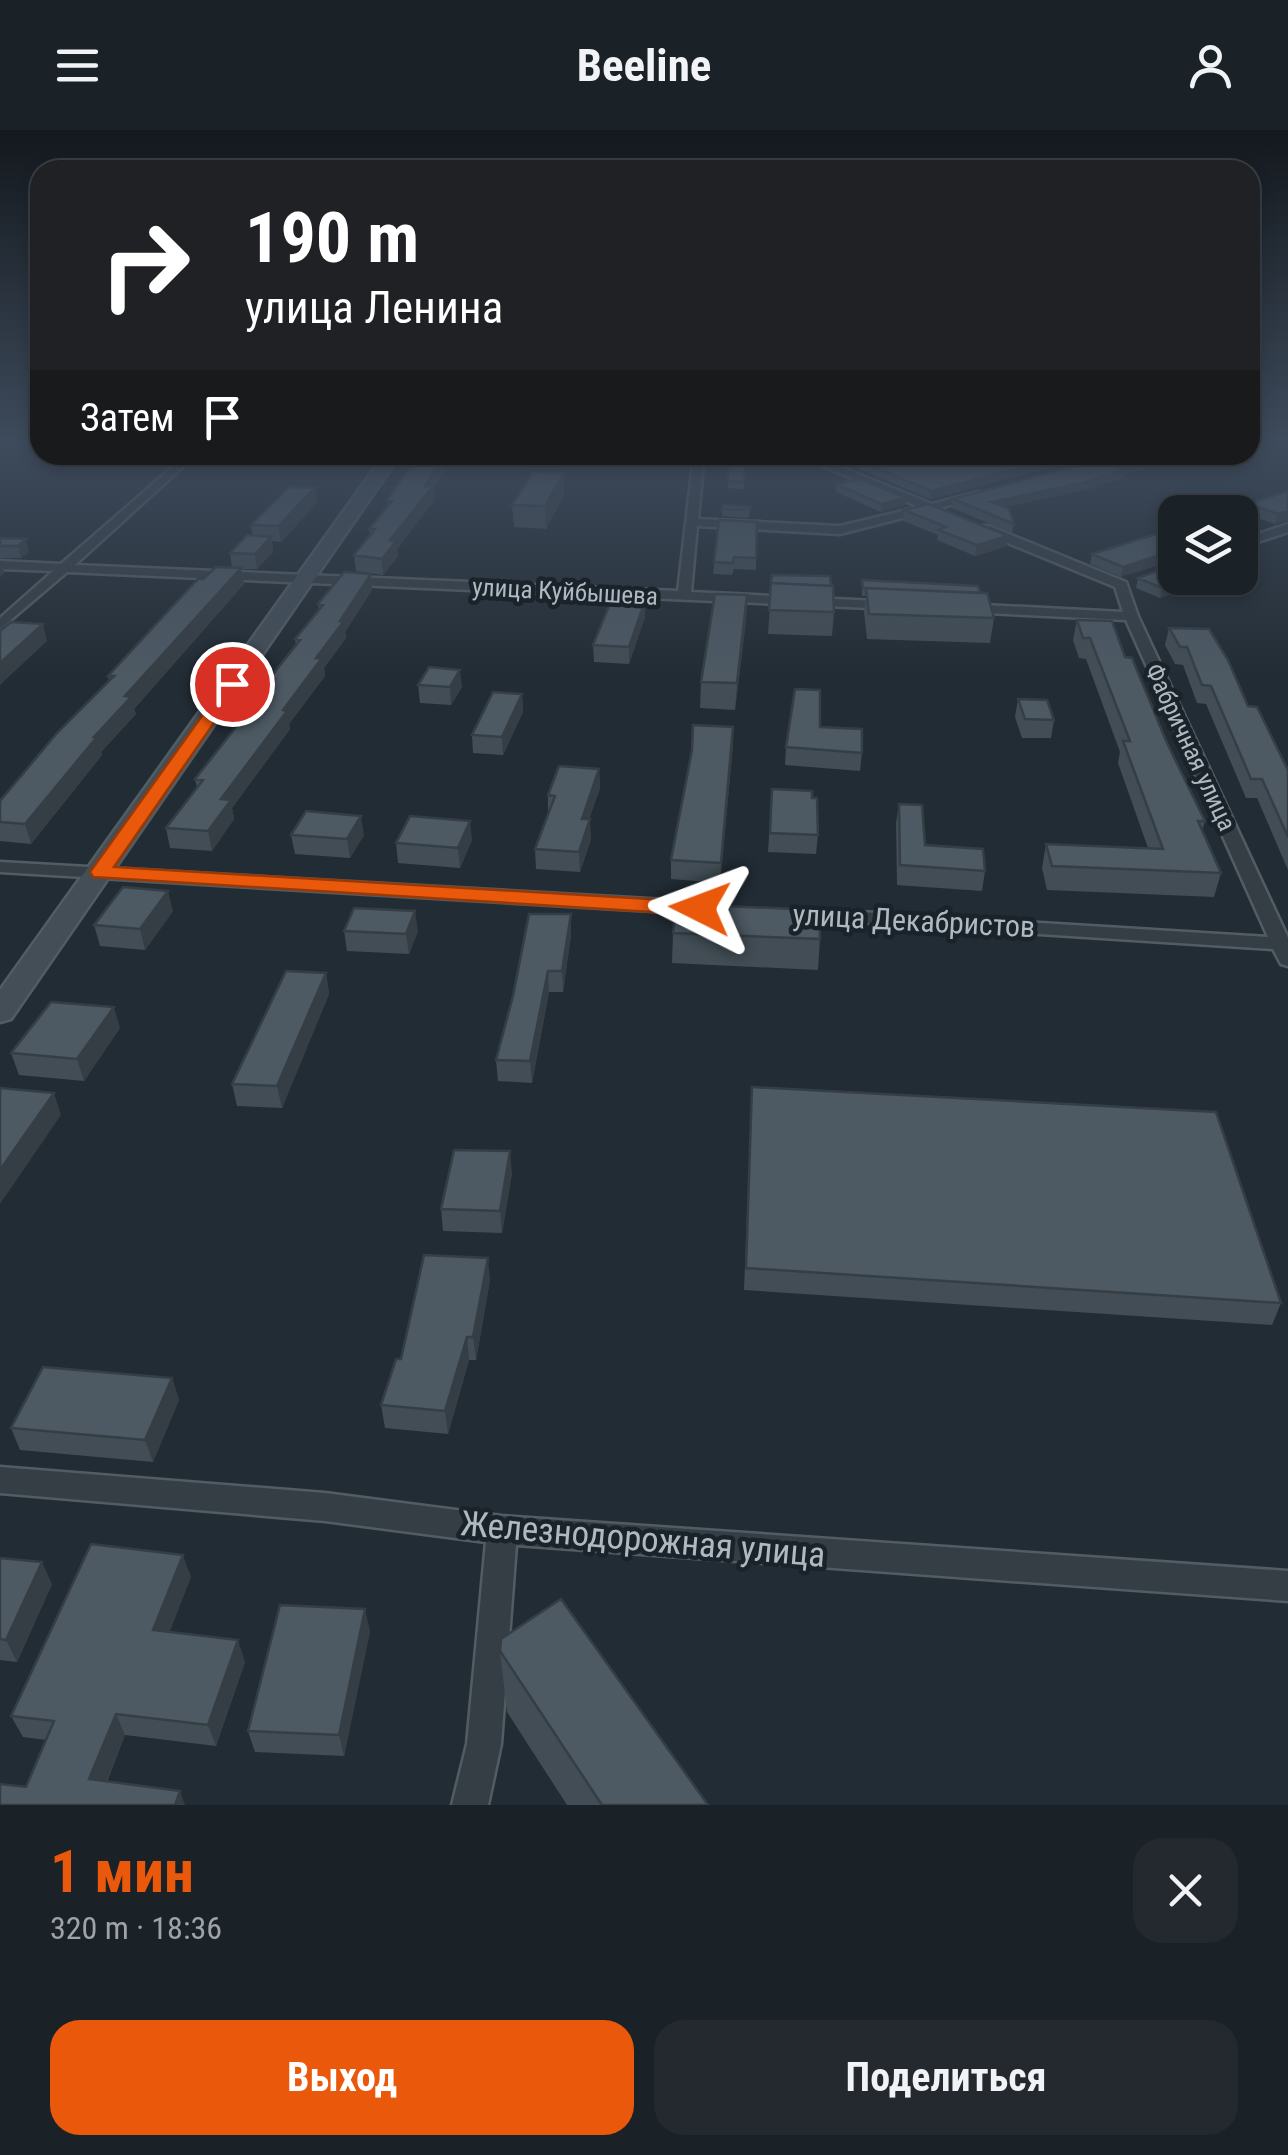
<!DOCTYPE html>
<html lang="ru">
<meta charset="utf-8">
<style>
:root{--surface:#1a2127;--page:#23292f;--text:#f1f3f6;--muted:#9fa3a7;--line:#383e44;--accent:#ea580c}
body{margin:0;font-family:"Roboto Condensed",sans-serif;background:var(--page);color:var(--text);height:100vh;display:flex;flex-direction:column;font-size:38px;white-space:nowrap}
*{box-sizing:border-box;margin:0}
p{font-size:32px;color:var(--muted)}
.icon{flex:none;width:55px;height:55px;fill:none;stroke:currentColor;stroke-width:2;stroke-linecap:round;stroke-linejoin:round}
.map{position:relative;height:1675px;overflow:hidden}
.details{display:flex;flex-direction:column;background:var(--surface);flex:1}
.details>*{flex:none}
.top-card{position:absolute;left:30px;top:30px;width:1230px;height:305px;border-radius:30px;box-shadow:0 5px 15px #0003,0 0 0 2px var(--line);background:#202124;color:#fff;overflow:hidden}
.buttons{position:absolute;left:1158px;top:365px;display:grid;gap:20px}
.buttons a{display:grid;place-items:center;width:100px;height:100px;border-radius:20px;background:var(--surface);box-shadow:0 5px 15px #0003,0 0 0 2px var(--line);font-size:50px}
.pin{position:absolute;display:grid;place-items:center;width:85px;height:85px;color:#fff;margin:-42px;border:5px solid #fff;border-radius:50%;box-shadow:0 2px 10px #0007}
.me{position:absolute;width:110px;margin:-55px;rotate:273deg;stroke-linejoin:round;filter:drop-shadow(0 0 8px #0008)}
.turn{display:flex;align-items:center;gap:35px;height:210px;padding:0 50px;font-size:45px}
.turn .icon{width:130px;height:130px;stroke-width:2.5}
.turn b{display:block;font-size:70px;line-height:85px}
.then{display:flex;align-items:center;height:95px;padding:0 50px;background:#0003;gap:20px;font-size:38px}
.round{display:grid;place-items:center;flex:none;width:105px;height:105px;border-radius:30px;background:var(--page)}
.overview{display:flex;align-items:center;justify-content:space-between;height:170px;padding:0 50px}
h1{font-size:60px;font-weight:700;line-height:75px;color:var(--accent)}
.button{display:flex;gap:20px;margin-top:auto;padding:20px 50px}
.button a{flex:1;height:115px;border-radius:30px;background:var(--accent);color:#fff;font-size:40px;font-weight:700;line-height:115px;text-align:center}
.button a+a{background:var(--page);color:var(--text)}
header{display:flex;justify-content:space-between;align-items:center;height:130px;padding:0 50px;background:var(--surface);font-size:45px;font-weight:700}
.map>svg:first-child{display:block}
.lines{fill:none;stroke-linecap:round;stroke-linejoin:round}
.minor-casing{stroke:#525c63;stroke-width:5}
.secondary-casing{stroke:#525c63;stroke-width:5}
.minor{fill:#353e45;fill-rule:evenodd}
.secondary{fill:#434e57;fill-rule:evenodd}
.wall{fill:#424d55}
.shaded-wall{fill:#363e45}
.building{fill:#4d5963;stroke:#363e45;stroke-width:2.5}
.route{fill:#ea580c;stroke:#983908;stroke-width:2.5}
.labels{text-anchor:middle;stroke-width:9;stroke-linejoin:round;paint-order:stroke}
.far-street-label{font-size:25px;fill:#afb9c2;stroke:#1a2329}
.street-label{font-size:30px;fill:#afb9c2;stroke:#1a2329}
.near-street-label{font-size:35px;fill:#afb9c2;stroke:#1a2329}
</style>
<header><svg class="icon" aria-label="menu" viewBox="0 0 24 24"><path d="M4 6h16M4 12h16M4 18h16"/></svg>Beeline<svg class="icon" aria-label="person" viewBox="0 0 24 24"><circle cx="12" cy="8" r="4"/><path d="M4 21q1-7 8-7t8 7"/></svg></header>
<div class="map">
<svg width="1288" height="1675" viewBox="0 0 1288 1675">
<rect width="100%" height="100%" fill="#222c34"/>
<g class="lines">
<g class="minor-casing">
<path id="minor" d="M 694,325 L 704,325 L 698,389 L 840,396 L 919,377 L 797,325 L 811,325 L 932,374 L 979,362 L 985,365 L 940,378 L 939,381 L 930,381 L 840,404 L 697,396 L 691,462 L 897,472 L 897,478 L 892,479 L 67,442 L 0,499 L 0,488 L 53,441 L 0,439 L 0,431 L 61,434 L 183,328 L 188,331 L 187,333 L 75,435 L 678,461 Z
M 1288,394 L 1288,402 L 1240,418 L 1240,410 Z
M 981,396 L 989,396 L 1126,452 L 1138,486 L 1288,808 L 1288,836 L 1281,834 L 1273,819 L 789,788 L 786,784 L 796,778 L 1268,807 L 1126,490 L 966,482 L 959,478 L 966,474 L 1123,482 L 1115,457 L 981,402 Z
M 0,732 L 702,772 L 711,778 L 702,784 L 0,742 Z
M 0,1337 L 325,1363 L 502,1386 L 1288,1441 L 1288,1471 L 516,1415 L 501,1614 L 488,1675 L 452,1675 L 467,1614 L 486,1412 L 325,1391 L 0,1363 Z"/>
</g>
<g class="secondary-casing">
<path id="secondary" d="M 384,325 L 400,325 L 11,889 L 0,892 L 0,860 Z"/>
</g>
<use href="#minor" class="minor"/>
<use href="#secondary" class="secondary"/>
</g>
<path class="wall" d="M 728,325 L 745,325 L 744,359 L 728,358 Z
M 822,325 L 876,325 L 839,331 Z
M 1098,325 L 930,369 L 859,339 L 859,331 Z
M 1117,325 L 1198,325 L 1125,344 L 1125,348 L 1079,361 L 1005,377 L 1014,394 L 1012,403 L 952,378 L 953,369 Z
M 449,335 L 433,359 L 434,371 L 397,419 L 398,426 L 383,445 L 356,441 L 354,425 L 370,405 L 369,399 L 388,376 L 387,370 Z
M 836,354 L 905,375 L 881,382 L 836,362 Z
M 1288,361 L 1275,394 L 1246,384 L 1248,374 Z
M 564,365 L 546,399 L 514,397 L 512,375 Z
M 317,373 L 281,412 L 272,411 L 273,422 L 257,439 L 241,439 L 244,454 L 134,579 L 136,584 L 101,622 L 102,625 L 31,714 L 0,711 L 0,671 L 109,551 L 108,546 L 203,449 L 232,437 L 230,423 L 253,406 L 251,395 Z
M 751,377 L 749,388 L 722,386 L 722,379 Z
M 904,380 L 1007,416 L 975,426 L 937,410 L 938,405 L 903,391 Z
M 719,390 L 756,428 L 756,440 L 734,439 L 732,445 L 713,444 Z
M 1175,404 L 1121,447 L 1090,434 L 1092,424 Z
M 0,408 L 29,422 L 21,428 L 0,428 Z
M 772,445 L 834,482 L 832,506 L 768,504 Z
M 1138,448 L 1221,448 L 1160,468 L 1136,458 Z
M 862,450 L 980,463 L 994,488 L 990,513 L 867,509 L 864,482 L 866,466 L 862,466 Z
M 372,460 L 345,502 L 346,508 L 324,538 L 325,546 L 289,594 L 290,599 L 232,678 L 234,689 L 212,721 L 170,718 L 166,698 L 197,658 L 195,649 L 271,553 L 270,548 L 296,516 L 295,509 L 319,479 L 318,474 Z
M 747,465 L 746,490 L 735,580 L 700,578 L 701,552 Z
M 645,487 L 629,534 L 594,532 L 593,515 Z
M 1077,490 L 1125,527 L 1167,613 L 1205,691 L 1202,701 L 1221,743 L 1214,767 L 1047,760 L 1042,738 L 1046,714 L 1148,718 L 1118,633 L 1120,622 L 1086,529 L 1079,528 L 1073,510 Z
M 1169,498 L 1248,576 L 1288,640 L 1288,740 L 1257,668 L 1246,668 L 1206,574 L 1197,573 L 1183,535 L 1175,534 L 1165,515 Z
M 418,555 L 462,557 L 451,575 L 420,573 Z
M 522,564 L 523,582 L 503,625 L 473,623 L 472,605 Z
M 1018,569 L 1054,590 L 1051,608 L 1022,608 L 1015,587 Z
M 820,597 L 862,623 L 860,641 L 785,635 L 786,617 Z
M 733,615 L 720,753 L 671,749 L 671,730 Z
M 599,639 L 600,658 L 589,689 L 591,709 L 580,742 L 536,739 L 535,719 L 548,684 L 548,665 Z
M 772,659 L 812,668 L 818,705 L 816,724 L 768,722 Z
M 899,674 L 925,715 L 985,741 L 982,761 L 897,755 L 896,693 Z
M 291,705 L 364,705 L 350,728 L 295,724 Z
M 472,710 L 460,738 L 398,733 L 396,713 Z
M 173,781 L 145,820 L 100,816 L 94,795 Z
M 571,784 L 571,805 L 563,862 L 549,862 L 532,953 L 498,951 L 496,930 Z
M 344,801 L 418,801 L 409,824 L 347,821 Z
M 673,803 L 820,809 L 818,840 L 672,833 Z
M 326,843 L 329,864 L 282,978 L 237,976 L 232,954 Z
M 120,898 L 84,951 L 19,945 L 11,923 Z
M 752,957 L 1281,1173 L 1272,1195 L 744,1160 Z
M 512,1043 L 502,1103 L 443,1101 L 441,1079 Z
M 490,1150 L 476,1230 L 469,1230 L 448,1304 L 385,1298 L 381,1275 L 401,1229 Z
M 172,1248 L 179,1270 L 153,1332 L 20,1320 L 11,1298 Z
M 0,1428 L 52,1454 L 17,1532 L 0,1530 Z
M 191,1447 L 169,1502 L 245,1532 L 216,1616 L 125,1605 L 107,1652 L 26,1657 L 46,1610 L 23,1607 L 11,1586 Z
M 370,1501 L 344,1626 L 255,1622 L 248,1601 Z
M 500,1521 L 708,1675 L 567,1675 L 507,1582 Z"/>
<path class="shaded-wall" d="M 445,325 L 448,325 L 449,335 L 433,359 L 434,371 L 397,419 L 398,426 L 383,445 L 382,429 L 390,410 Z
M 839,325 L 876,325 L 839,331 Z
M 1070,325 L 1098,325 L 930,369 L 931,361 Z
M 1170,325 L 1198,325 L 1125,344 L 1125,348 L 1079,361 L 991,380 L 992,372 Z
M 564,343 L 564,365 L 546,399 L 545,376 Z
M 315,358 L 317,373 L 281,412 L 278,396 Z
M 906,368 L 905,375 L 881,382 L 881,374 Z
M 1288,381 L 1288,391 L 1275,394 L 1278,384 Z
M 1008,406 L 1007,416 L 975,426 L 977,415 Z
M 271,407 L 273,422 L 257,439 L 255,424 Z
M 26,409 L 29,422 L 21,428 L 18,416 Z
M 1175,420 L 1175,430 L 1121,447 L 1123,437 Z
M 1,430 L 4,443 L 0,447 L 0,431 Z
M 1245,430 L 1243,440 L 1240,441 L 1240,431 Z
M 241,438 L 244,454 L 134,579 L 136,584 L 101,622 L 102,625 L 31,714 L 25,694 L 125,566 Z
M 371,444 L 372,460 L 345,502 L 346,508 L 324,538 L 325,546 L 289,594 L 290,599 L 232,678 L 234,689 L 212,721 L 208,701 L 221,669 L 283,580 Z
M 1194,448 L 1221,448 L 1160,468 L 1162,458 Z
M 747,465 L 746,490 L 735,580 L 737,553 Z
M 645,471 L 645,487 L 629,534 L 629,517 Z
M 43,494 L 47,511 L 0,555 L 0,533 Z
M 460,540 L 462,557 L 451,575 L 450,557 Z
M 522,564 L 523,582 L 503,625 L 502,607 Z
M 733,597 L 733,615 L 720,753 L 721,733 Z
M 599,639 L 600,658 L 583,708 L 582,689 Z
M 361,686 L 364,705 L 350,728 L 347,709 Z
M 590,689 L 591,709 L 580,742 L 579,722 Z
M 470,691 L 472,710 L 460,738 L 458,718 Z
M 168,761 L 173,781 L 145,820 L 140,799 Z
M 415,781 L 418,801 L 409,824 L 406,804 Z
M 571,784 L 571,805 L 563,862 L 562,841 Z
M 548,841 L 549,862 L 532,953 L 530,931 Z
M 326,843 L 329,864 L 282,978 L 277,956 Z
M 114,877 L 120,898 L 84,951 L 77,929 Z
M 54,963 L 61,985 L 0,1074 L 0,1040 Z
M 510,1021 L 512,1043 L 502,1103 L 500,1081 Z
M 488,1128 L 490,1150 L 476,1230 L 473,1207 Z
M 467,1207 L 469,1230 L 448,1304 L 445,1281 Z
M 172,1248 L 179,1270 L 153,1332 L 145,1310 Z
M 183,1425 L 191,1447 L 162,1522 L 153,1500 Z
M 42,1432 L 52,1454 L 17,1532 L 6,1510 Z
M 365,1479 L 370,1501 L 344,1626 L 339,1605 Z
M 238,1510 L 245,1532 L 216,1616 L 208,1595 Z
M 116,1584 L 125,1605 L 99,1670 L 89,1649 Z
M 180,1661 L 185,1675 L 175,1675 Z"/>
<path class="building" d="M 418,325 L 445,325 L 425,356 L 433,356 L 390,410 L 396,411 L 382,429 L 354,425 L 375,399 L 369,399 L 392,371 L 387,370 Z
M 728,325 L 745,325 L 744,352 L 728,351 Z
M 879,325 L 1070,325 L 931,361 L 859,331 Z
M 1117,325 L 1170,325 L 1120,338 L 1126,340 L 1081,353 L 992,372 L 1009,379 L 1014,394 L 953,369 Z
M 533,342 L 564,343 L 545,376 L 512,375 Z
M 861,349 L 906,368 L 881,374 L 836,354 Z
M 289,357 L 315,358 L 278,396 L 251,395 Z
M 1288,361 L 1288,381 L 1278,384 L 1248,374 Z
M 929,374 L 1008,406 L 977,415 L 938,400 L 946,397 L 904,380 Z
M 724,375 L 751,377 L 749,380 L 722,379 Z
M 719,390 L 757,392 L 756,428 L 734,427 L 733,433 L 714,432 Z
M 1166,401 L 1175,404 L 1175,420 L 1123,437 L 1092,424 Z
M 247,405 L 271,407 L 255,424 L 230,423 Z
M 0,408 L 26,409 L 18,416 L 0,416 Z
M 1175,435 L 1175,448 L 1194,448 L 1162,458 L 1138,448 Z
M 216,437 L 241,438 L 125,566 L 131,567 L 94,607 L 97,607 L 25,694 L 0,692 L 0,671 L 57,603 L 114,546 L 108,546 L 198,449 L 203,449 Z
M 344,442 L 371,444 L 340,491 L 344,491 L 316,528 L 322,528 L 283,580 L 287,581 L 221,669 L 231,670 L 208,701 L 166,698 L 203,650 L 195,649 L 274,549 L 270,548 L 300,510 L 295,509 L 323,475 L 318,474 Z
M 772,445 L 830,446 L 831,456 L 771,453 Z
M 862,450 L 978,456 L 980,463 L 863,458 Z
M 771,453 L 833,456 L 834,482 L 769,480 Z
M 866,458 L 987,463 L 994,488 L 869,484 Z
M 715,464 L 747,465 L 737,553 L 701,552 Z
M 612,469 L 645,471 L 629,517 L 593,515 Z
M 1077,490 L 1112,491 L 1125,527 L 1132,528 L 1167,613 L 1205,691 L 1198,691 L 1221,743 L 1052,736 L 1046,714 L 1163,719 L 1123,611 L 1130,611 L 1090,508 L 1083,508 Z
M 11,492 L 43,494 L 0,533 L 0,501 Z
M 1169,498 L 1209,499 L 1228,530 L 1248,576 L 1257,577 L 1288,640 L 1288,707 L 1262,649 L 1251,649 L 1211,556 L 1202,555 L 1187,517 L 1180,517 Z
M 429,537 L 460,540 L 450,557 L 418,555 Z
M 795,559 L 820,560 L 820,597 L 862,599 L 862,623 L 786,617 Z
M 493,562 L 522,564 L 502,607 L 472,605 Z
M 1018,569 L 1047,570 L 1054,590 L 1025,589 Z
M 693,595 L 733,597 L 721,733 L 671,730 L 692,620 Z
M 559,636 L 599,639 L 582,689 L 590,689 L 579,722 L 535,719 L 555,666 L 548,665 Z
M 772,659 L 812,661 L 812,668 L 817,668 L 818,705 L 770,703 Z
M 899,674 L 922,675 L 925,715 L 983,719 L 985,741 L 900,735 Z
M 306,681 L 361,686 L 347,709 L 291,705 Z
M 410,686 L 470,691 L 458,718 L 396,713 Z
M 123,757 L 168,761 L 140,799 L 94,795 Z
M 676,774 L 819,780 L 820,809 L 673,803 Z
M 354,778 L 415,781 L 406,804 L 344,801 Z
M 529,784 L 571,784 L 562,841 L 548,841 L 530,931 L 496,930 L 513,866 Z
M 286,841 L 326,843 L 277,956 L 232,954 Z
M 51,872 L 114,877 L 77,929 L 11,923 Z
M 752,957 L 1216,982 L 1281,1173 L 746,1138 Z
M 0,958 L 54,963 L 0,1040 Z
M 454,1020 L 510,1021 L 500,1081 L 441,1079 Z
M 424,1125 L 488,1128 L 473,1207 L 467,1207 L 445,1281 L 381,1275 L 396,1229 L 401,1229 Z
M 43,1237 L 172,1248 L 145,1310 L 11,1298 Z
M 91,1414 L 183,1425 L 153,1500 L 238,1510 L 208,1595 L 116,1584 L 89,1649 L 180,1661 L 175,1675 L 0,1675 L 0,1654 L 26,1657 L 54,1591 L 11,1586 Z
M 0,1428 L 42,1432 L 6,1510 L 0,1509 Z
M 561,1469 L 708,1675 L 602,1675 L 500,1521 L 501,1509 Z
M 280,1475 L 365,1479 L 339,1605 L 248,1601 Z"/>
<linearGradient id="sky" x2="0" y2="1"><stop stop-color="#13181d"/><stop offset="0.57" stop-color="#3e4b5c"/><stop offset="1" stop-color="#3e4b5c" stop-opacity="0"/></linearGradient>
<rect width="1288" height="548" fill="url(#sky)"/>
<path class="route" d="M 227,551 L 241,554 L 114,737 L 700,772 L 711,778 L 700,785 L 93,747 L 90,742 Z"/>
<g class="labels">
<g class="far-street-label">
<text transform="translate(565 461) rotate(3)" y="9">улица Куйбышева</text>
<text transform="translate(1191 617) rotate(65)" y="9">Фабричная улица</text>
</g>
<g class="street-label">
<text transform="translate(914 791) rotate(3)" y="10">улица Декабристов</text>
</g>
<g class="near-street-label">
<text transform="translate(643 1409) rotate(5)" y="12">Железнодорожная улица</text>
</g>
</g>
</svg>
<div class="buttons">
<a><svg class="icon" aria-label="layers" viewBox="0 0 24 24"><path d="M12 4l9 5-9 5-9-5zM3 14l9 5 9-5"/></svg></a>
</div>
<div class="pin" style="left:232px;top:554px;background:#d93025"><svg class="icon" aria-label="arrive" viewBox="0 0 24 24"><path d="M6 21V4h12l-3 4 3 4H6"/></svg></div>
<svg class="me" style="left:700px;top:778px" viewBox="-20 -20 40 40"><path d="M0-17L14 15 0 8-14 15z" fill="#ea580c" stroke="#fff" stroke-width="4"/></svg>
<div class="top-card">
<div class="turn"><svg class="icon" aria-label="right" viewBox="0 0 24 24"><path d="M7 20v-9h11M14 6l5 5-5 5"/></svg><div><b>190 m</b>улица Ленина</div></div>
<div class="then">Затем<svg class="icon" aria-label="arrive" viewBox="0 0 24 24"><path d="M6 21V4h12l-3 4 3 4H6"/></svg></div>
</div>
</div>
<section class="details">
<div class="overview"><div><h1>1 мин</h1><p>320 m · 18:36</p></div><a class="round"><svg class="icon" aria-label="close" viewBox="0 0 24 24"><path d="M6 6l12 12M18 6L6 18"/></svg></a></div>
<div class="button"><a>Выход</a><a>Поделиться</a></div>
</section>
